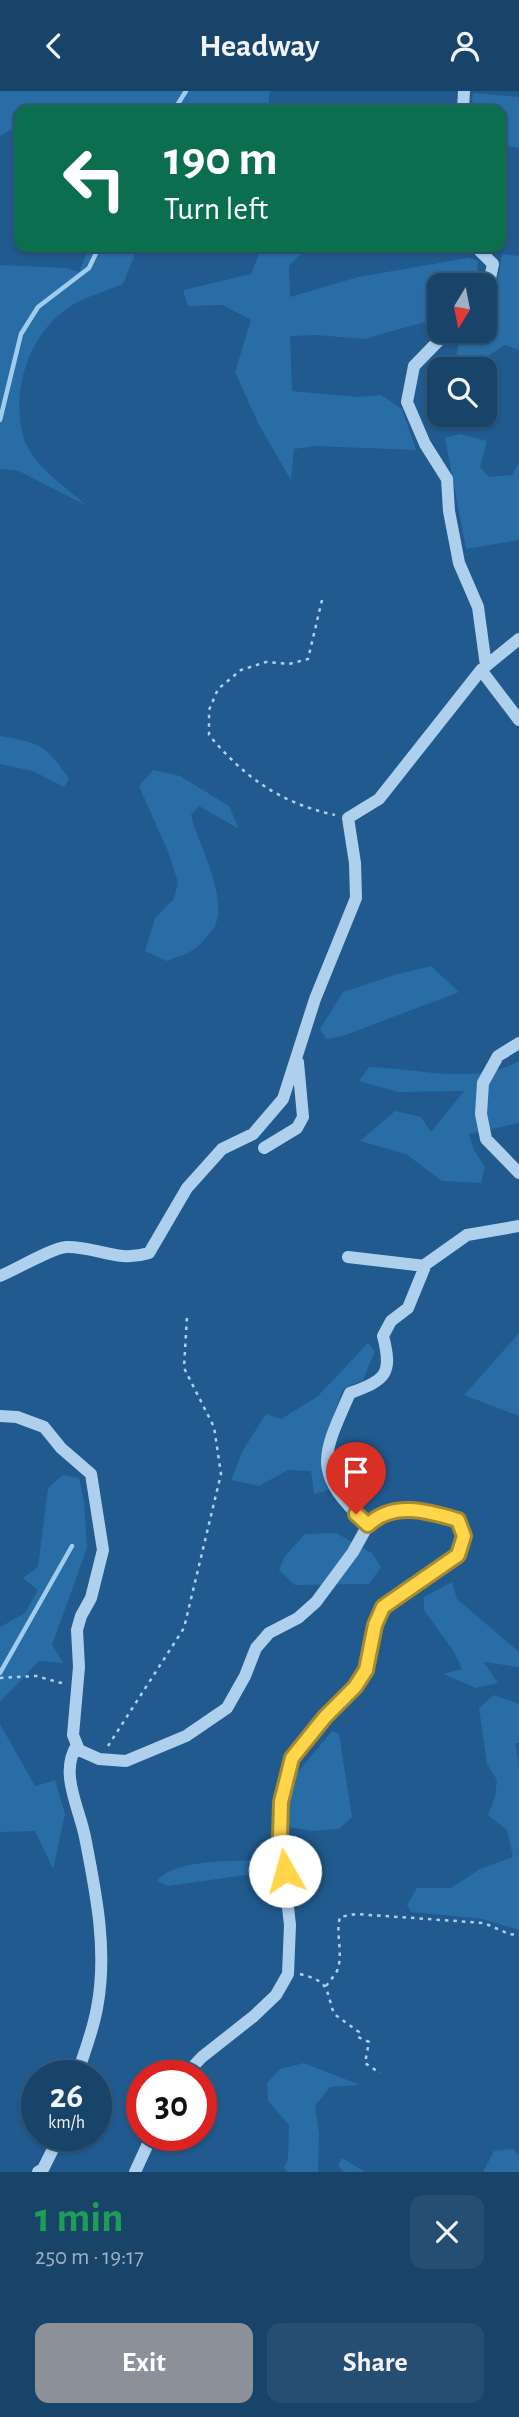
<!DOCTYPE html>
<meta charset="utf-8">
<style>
:root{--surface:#18446a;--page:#254e72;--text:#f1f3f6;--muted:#9fb0c1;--line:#365c7e;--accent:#8c9099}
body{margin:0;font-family:"Alegreya Sans",sans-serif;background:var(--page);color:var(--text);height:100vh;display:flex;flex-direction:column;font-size:26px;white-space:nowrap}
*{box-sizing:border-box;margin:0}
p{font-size:23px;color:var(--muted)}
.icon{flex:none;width:38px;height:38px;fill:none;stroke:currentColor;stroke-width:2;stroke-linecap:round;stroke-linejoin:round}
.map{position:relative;height:2081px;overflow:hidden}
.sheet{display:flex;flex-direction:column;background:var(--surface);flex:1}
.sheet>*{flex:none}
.banner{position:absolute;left:14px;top:14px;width:492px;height:147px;border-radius:14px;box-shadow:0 2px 5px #0004,0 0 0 2px var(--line);background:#0b6e4f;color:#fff;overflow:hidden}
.needle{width:46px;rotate:190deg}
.fabs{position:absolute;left:427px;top:182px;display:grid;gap:14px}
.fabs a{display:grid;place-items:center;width:70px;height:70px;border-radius:14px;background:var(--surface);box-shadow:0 2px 5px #0004,0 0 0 2px var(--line);font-size:35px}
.speed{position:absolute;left:21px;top:1969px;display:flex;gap:14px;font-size:35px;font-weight:700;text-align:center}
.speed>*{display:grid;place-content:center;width:91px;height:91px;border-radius:50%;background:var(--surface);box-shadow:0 2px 5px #0004,0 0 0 2px var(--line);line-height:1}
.speed small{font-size:18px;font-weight:400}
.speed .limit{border:10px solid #d22;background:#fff;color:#111}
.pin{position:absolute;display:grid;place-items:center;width:60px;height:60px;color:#fff;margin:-72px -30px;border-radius:50% 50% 50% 0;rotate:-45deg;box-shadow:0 0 7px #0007}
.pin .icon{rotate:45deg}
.me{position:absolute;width:77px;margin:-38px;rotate:353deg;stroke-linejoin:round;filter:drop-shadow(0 0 5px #0008)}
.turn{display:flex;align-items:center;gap:24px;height:147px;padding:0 35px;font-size:32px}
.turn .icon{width:91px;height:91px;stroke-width:2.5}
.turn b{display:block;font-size:49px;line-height:60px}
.round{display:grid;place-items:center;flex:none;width:74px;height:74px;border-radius:14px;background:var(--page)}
.head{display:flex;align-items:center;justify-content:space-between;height:119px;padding:0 35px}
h1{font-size:42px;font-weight:600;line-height:52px;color:#1e9e55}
.button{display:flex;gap:14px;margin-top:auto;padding:14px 35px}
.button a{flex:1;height:80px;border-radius:14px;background:var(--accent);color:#fff;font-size:28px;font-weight:600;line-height:80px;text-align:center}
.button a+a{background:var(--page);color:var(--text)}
header{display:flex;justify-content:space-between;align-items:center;height:91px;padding:0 35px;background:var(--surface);font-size:32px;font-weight:600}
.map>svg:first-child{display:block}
.green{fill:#296da6}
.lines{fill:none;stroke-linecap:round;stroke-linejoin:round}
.stream{stroke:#a1ccee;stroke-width:4.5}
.path{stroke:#aed0ec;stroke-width:2.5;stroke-dasharray:3.5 5;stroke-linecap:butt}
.minor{stroke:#aed0ec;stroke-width:12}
.route-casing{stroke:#a68a30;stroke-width:18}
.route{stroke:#ffd54a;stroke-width:12}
</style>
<header><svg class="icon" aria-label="back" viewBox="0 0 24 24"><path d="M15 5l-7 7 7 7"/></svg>Headway<svg class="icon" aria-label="person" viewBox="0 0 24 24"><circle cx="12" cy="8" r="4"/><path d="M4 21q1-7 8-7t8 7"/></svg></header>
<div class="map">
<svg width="519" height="2081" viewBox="0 0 519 2081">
<rect width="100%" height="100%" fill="#205a8e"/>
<path class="green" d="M 0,0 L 271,0 L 269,2 L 269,19 L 19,19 L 19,34 L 0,45 Z
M 473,2 L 519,6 L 519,57 L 501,54 L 500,19 L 471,19 Z
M 89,156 L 138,156 L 123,193 C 108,199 92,204 78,211 C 31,235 9,298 24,348 C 33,375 66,396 87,415 L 19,380 L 0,378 L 0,174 L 66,177 L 79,181 Z
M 262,156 L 308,156 L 289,175 L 290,206 L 358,186 L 468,167 L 478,170 L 477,187 L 472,194 L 439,194 L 439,227 L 364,248 L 317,244 L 290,245 L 292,300 L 357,306 L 381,304 L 402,318 L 416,359 L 316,355 L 294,358 L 291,389 L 258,332 L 235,281 L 251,229 L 223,214 L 188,215 L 183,199 L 251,183 Z
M 502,163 L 519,165 L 519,259 L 505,254 L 468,278 L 453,278 L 461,244 L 464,240 L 485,240 L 485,214 L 497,193 Z
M 459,343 L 487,350 L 480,376 L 489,386 L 512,384 L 519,372 L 519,449 L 466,458 L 445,347 Z
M 0,645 C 41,652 45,653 69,688 L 64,696 L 33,680 L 0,673 Z
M 153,679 L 180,685 L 229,715 L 239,738 L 199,715 L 191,724 C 198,753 228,805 215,835 C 212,841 202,851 197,856 C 189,863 176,866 167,870 L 145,860 L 155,827 L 174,808 L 178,792 L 169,763 L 139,695 Z
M 431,875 L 459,901 L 343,945 L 326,948 L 320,938 L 343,901 L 394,884 Z
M 519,970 L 519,1032 L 469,1043 L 474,1059 L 485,1076 L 481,1092 L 442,1090 L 406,1063 L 360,1050 L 395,1020 L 421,1026 L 431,1041 L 464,1000 L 398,1001 L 359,990 L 369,976 C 417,977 475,995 519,970 Z
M 519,1242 L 519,1325 L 464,1304 Z
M 368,1252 L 375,1260 L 363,1289 L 343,1298 C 331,1332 317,1363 328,1399 L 314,1403 L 311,1380 L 288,1379 L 259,1395 L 231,1389 L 243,1359 L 266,1323 L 281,1328 L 317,1306 Z
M 63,1384 L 79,1387 L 84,1410 L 87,1457 L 52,1554 L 63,1572 L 39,1570 L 0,1611 L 0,1536 L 25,1522 L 38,1499 L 23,1487 L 38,1476 L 48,1397 Z
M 336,1442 L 372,1462 L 381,1476 L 369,1493 L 295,1494 L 279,1479 L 285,1465 L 305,1443 Z
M 452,1491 L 457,1508 L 519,1561 L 519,1576 L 484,1571 L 498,1592 L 476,1597 L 443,1583 L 462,1578 L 454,1561 L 424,1519 L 424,1506 Z
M 494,1604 L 519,1613 L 519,1652 L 515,1652 L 519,1674 L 519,1839 L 483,1828 L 411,1821 L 407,1814 L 417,1797 L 451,1797 L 480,1778 L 513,1766 L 507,1739 L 488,1724 L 495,1706 L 497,1689 L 487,1673 L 479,1617 Z
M 0,1633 L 35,1695 L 55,1689 L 65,1723 L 53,1778 L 35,1740 L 0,1741 Z
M 332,1640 L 339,1643 L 352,1726 L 339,1738 L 311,1740 L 290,1736 L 286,1726 L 293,1687 Z
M 269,1770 L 253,1783 L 168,1795 L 157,1790 C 174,1767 242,1770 269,1770 Z
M 304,1972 L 360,1994 L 330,1996 L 315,2015 L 319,2043 L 318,2081 L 287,2081 L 284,2077 L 288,2068 L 289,2034 L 268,2010 L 267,1992 L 280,1978 Z
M 513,2058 L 519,2065 L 519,2081 L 483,2081 L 494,2060 Z
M 342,2067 L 365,2081 L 343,2081 L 338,2074 Z"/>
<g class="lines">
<path class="stream" d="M 174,19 L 186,0
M 0,329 L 21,243 L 38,216 L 89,177 L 99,156
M 0,1582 L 72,1455"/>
<path class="path" d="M 322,509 L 308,568 L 289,573 L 266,571 L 241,579 L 218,598 L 209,619 L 209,644 C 244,686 280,712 335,724
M 0,1587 L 36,1585 L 65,1593
M 108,1655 L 184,1537 L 221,1383 L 214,1336 L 184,1277 L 187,1225
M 300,1883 C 330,1891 325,1896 334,1923 L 359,1941 L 358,1946 L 369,1951 L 365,1972 L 380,1982
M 326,1895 C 330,1890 334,1885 337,1880 C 344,1863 335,1843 340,1826 L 356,1823 L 484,1832 L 509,1843 L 519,1844"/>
<path class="minor" d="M 463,19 L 464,0
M 476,156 L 493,173 L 488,197 L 485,199
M 448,240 L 414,275 L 407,311 L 425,353 L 447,388 L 449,420 L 459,472 L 478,516 L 486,575
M 481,579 L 519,629
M 519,952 L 498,965 L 483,992 L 481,1023 L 486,1048 L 519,1082
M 264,1057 L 297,1037 L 303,1026 L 298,971
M 348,1166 L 425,1175
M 0,1185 C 15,1179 52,1157 66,1156 C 96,1155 117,1172 149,1162 L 187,1097 L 222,1058 L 253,1043 L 283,1008 L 315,908 L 356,807 L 355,772 L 348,727 L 379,708 L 481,579 L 519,548
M 0,1325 L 17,1326 L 44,1336 L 61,1357 L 91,1383 L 103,1459 L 91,1507 L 81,1525 L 77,1539 L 79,1576 L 73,1644 L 79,1659 L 99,1668 L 126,1670 L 186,1645 L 227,1617 L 245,1585 L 256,1557 L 269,1542 L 298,1527 L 316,1511 L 353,1461 L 368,1434 L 378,1424 L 402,1418 L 436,1423 L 458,1429 L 464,1445 L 458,1464 L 383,1516 L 375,1534 L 366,1579 L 355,1596 L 325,1626 L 292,1667 L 281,1711 L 280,1747 L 290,1834 L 288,1883 L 276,1904 L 254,1925 L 202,1966 L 185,1984
M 368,1434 C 312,1382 321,1367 350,1302 C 386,1289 393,1283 383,1245 L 391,1230 L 408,1217 L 426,1173 L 467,1144 L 519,1135
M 77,1654 C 59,1682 79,1716 85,1746 C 96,1802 108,1860 97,1917 C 93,1940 84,1962 77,1984
M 38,2081 L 43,2078 L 60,2044
M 135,2081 L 152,2044"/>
</g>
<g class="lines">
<g class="route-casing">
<path id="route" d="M 285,1780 L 280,1747 L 281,1711 L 292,1667 L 325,1626 L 355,1596 L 366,1579 L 375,1534 L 383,1516 L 458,1464 L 464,1445 L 458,1429 C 427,1420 393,1410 368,1434 L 356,1423"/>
</g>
<use href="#route" class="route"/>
</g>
</svg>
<div class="fabs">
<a><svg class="needle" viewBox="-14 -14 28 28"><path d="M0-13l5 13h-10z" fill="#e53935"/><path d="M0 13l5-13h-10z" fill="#9fb0c1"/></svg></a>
<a><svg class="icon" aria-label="search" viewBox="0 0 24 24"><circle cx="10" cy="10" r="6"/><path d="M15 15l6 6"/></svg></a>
</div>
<div class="speed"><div>26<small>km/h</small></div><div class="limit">30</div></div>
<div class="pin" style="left:356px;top:1423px;background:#d93025"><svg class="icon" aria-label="arrive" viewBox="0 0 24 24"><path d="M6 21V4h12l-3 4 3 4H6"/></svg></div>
<svg class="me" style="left:285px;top:1780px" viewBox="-20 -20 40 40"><circle r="19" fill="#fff"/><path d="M0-13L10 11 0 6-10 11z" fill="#ffd54a"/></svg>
<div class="banner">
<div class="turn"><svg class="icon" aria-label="left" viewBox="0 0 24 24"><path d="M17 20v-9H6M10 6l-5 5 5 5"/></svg><div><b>190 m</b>Turn left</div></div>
</div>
</div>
<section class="sheet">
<div class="head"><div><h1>1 min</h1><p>250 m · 19:17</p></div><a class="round"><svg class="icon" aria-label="close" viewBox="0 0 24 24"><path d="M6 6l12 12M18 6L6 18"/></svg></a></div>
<div class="button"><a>Exit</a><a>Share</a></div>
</section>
